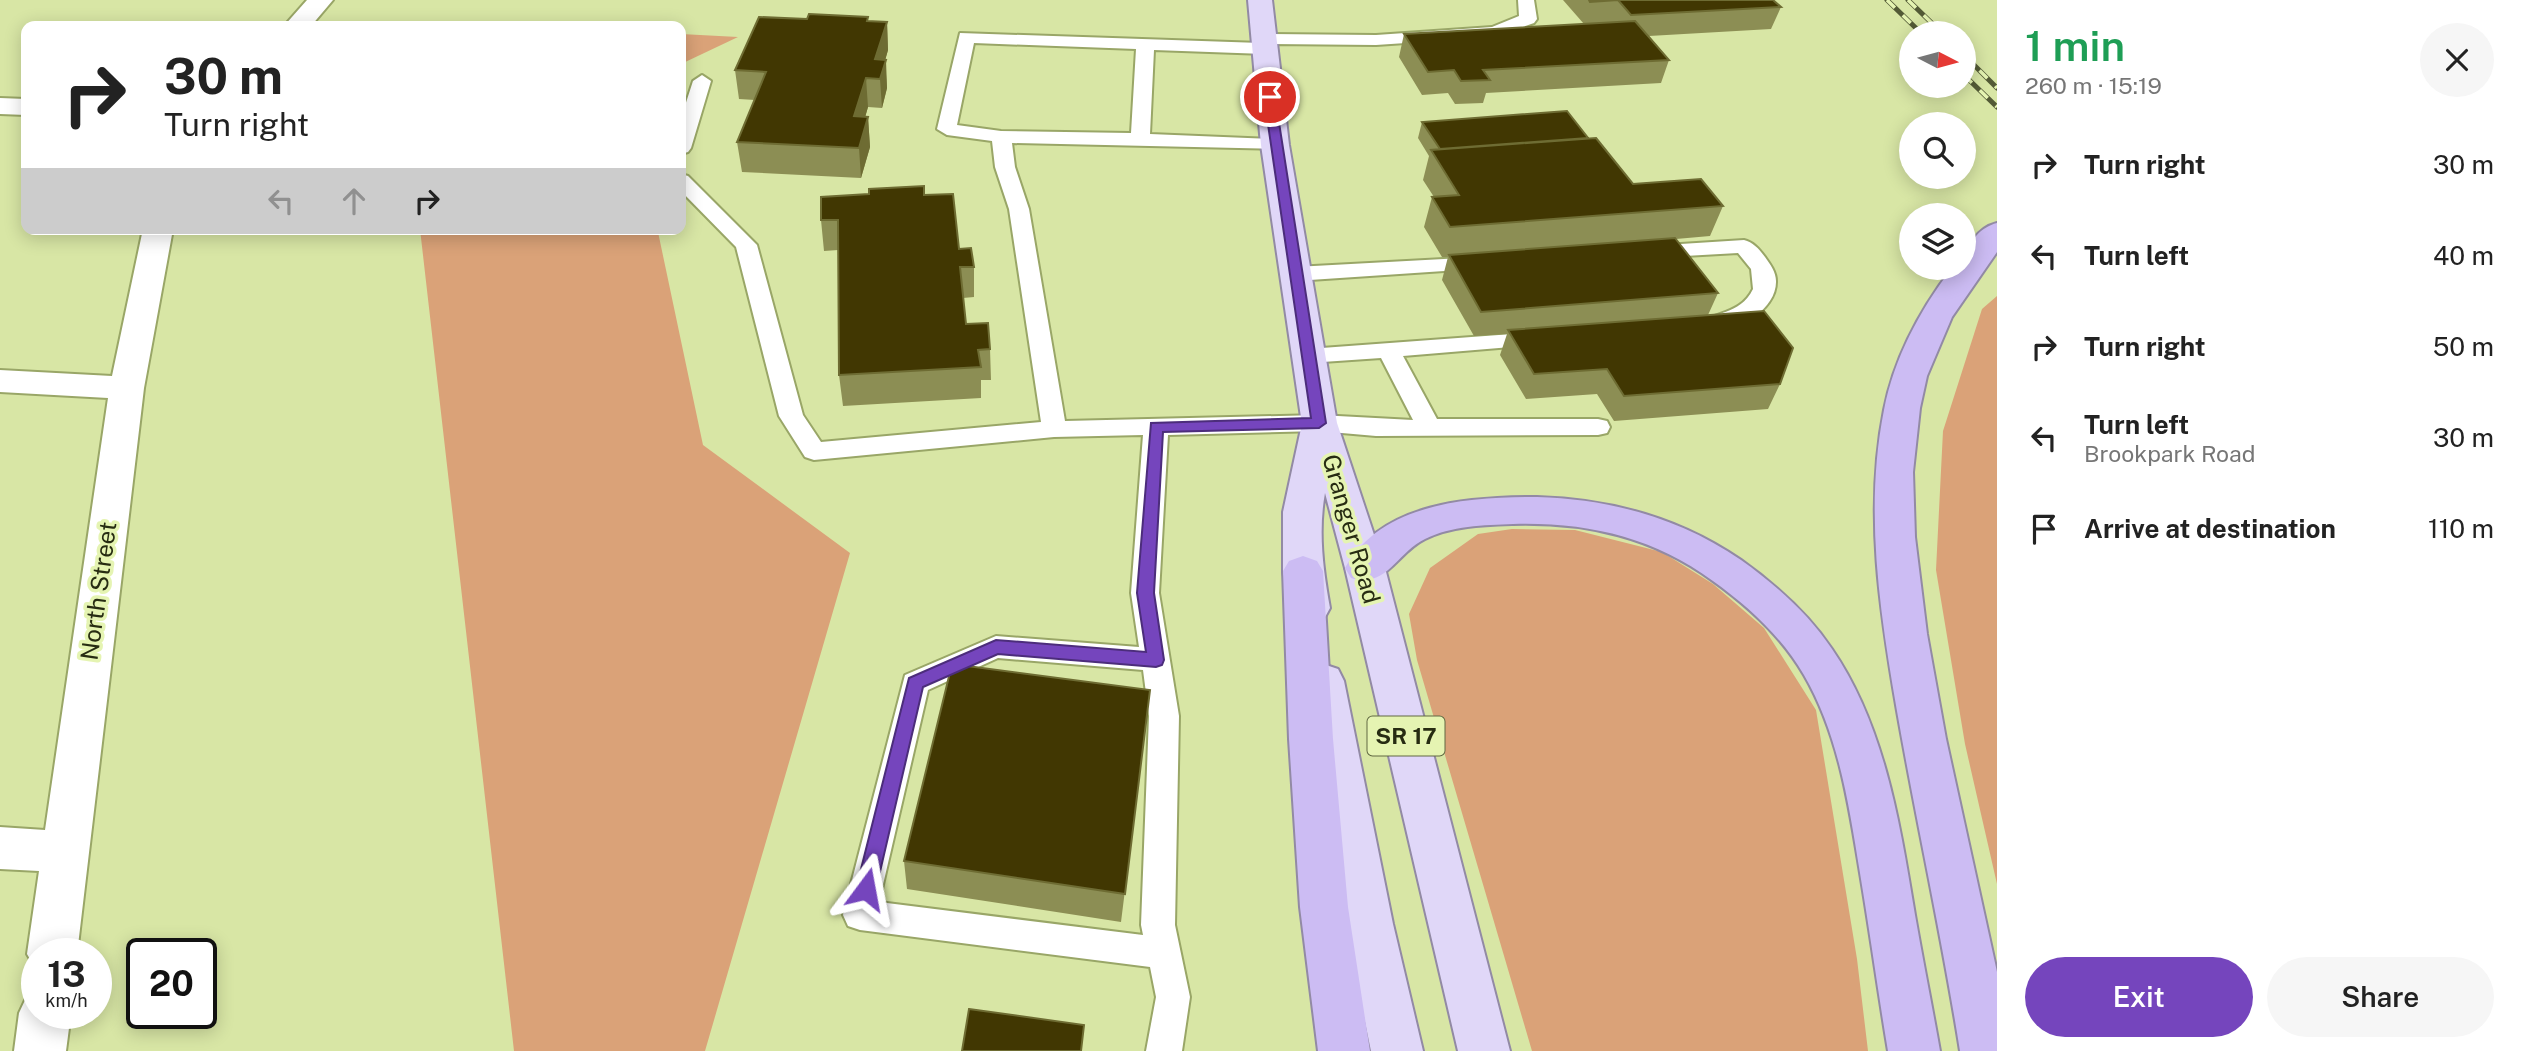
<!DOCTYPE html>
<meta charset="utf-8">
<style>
:root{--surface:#fff;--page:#f6f6f6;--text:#222;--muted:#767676;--accent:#7545bd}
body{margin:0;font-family:"Public Sans",sans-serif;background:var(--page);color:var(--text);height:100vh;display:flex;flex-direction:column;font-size:26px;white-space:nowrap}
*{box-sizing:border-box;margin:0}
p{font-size:23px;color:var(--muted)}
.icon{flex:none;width:38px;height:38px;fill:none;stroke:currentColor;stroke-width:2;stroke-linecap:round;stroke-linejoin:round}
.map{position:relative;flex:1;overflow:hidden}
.side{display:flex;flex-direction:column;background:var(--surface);width:525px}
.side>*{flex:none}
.top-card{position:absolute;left:21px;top:21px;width:665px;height:214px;border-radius:14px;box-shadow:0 4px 18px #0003;background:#fff;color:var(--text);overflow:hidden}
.needle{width:46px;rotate:96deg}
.tools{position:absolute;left:1899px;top:21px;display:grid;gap:14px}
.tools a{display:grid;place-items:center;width:77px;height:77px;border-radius:50%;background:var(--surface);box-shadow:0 4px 18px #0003;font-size:35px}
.speed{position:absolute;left:21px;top:938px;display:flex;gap:14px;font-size:35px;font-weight:700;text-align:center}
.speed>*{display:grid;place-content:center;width:91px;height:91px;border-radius:50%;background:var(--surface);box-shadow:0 4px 18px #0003;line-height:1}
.speed small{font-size:18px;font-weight:400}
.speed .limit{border:4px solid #111;border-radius:10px;background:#fff;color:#111}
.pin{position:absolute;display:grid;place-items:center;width:60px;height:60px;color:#fff;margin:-30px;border:4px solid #fff;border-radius:50%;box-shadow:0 2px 7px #0007}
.me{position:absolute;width:77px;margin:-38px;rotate:13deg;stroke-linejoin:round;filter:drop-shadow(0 0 5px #0008)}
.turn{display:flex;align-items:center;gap:24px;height:147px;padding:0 28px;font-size:32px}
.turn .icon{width:91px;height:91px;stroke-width:2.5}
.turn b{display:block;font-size:49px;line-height:60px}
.lanes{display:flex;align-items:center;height:66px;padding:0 28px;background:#0003;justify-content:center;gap:35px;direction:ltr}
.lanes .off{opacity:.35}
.round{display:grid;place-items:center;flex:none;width:74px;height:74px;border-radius:37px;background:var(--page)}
.head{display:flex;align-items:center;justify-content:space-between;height:119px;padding:0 28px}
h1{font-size:42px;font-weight:600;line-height:52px;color:#1e9e55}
.action{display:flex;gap:14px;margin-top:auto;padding:14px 28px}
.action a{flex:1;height:80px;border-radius:42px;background:var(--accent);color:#fff;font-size:28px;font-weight:600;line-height:80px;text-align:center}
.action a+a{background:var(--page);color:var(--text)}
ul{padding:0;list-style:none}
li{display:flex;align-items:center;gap:21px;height:91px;padding:0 28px}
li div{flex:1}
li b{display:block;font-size:26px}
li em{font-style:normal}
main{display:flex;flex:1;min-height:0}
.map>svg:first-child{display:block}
.green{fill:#daa278}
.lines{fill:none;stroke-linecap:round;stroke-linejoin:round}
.service-casing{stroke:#99a667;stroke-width:4}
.minor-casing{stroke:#99a667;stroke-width:4}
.primary-casing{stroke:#928aa4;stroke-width:4}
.motorway-casing{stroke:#928aa4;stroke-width:4}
.service{fill:#fff;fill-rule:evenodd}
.minor{fill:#fff;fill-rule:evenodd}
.primary{fill:#e0d7f8;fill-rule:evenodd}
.motorway{fill:#ccbcf3;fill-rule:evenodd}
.rail-casing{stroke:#535a36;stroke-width:5}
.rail{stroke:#e5f4b2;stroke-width:3.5;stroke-dasharray:11;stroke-linecap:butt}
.wall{fill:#8c8e54}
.shaded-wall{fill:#6e6c33}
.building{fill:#413702;stroke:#6e6c33;stroke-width:2}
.route{fill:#7545bd;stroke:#4c2d7b;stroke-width:2}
.labels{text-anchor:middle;stroke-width:7;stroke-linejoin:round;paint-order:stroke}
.shield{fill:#e5f4b2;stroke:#606842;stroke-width:2}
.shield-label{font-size:23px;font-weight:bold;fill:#272c12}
.street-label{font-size:24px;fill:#272c12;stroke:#e5f4b2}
</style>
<main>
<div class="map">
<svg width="1997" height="1051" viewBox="0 0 1997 1051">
<rect width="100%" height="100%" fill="#d8e6a5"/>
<path class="green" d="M 681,34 L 738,37 L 681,64 Z
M 420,229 L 653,229 L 658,232 L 703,445 L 850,553 L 705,1051 L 514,1051 Z
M 1997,296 L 1997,884 L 1965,744 L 1936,570 L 1943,431 L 1982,309 Z
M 1512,529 L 1575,530 L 1662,552 L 1713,584 L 1764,628 L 1816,710 L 1857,959 L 1868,1051 L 1532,1051 L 1417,660 L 1409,614 L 1430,568 L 1478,534 Z"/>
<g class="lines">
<g class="service-casing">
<path id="service" d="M 1518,0 L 1534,0 L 1537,19 L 1534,23 L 1495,37 L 1376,45 L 1268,44 L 1274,49 L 1265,54 L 1154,50 L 1150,134 L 1275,139 L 1282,141 L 1285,145 L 1282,149 L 1012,143 L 1015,167 L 1029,209 L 1065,421 L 1319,415 L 1413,420 L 1381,358 L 1308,363 L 1300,361 L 1296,356 L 1300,351 L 1308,349 L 1540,332 L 1548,334 L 1551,339 L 1548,344 L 1403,356 L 1437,419 L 1598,419 L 1607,421 L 1610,427 L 1607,433 L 1598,435 L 1376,436 L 1319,431 L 1168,435 L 1159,593 L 1179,716 L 1175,925 L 1190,997 L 1182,1051 L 1146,1051 L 1156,997 L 1150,967 L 860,930 L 848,926 L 843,915 L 905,675 L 996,636 L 1139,647 L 1131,593 L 1143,435 L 1054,437 L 814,460 L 805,457 L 779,416 L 736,247 L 681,191 L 681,174 L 688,176 L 757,245 L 803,415 L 821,442 L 1041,422 L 1009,209 L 995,167 L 992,141 L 947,135 L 937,129 L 960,33 L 1261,43 L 1255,39 L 1264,34 L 1376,35 L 1492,27 L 1519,16 ZM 974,43 L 1136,49 L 1131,133 L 1001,131 L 957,125 ZM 998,658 L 1143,670 L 1149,716 L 1141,925 L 1143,935 L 879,902 L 928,690 Z
M 702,75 L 711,81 L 691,148 L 688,152 L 681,154 L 681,118 L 693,81 Z
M 1744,240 C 1753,242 1759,249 1765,257 C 1770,264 1776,272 1776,281 C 1777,311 1732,336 1706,329 L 1703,324 C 1711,311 1740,316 1753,289 L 1751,269 L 1738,253 L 1649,258 L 1641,257 L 1638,252 L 1641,247 L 1649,246 Z
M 1481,257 L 1489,258 L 1492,263 L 1489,268 L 1295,281 L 1287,279 L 1284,274 L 1287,269 L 1295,267 Z"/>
</g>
<g class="minor-casing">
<path id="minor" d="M 307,0 L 333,0 L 311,26 L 284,26 Z
M 0,98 L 26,99 L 26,115 L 0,114 Z
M 143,229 L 173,229 L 144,388 L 77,954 L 37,954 L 37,971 L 27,954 L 39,871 L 0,869 L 0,827 L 45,830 L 108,398 L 0,392 L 0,370 L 112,376 Z
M 37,992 L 37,1013 L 71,1013 L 66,1051 L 14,1051 L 19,1013 L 27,996 Z"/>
</g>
<g class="primary-casing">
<path id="primary" d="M 1248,0 L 1272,0 L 1289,145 L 1337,423 L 1385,568 L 1510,1051 L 1458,1051 L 1345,568 L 1325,493 C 1318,531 1323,570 1330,608 L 1324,619 L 1310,623 L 1296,619 L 1290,608 L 1283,571 L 1283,512 L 1302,424 L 1261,145 Z
M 1323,664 L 1338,669 L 1344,681 L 1393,924 L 1423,1051 L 1371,1051 L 1345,924 L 1302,681 L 1308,669 Z"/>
</g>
<g class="motorway-casing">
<path id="motorway" d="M 1997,223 L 1997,252 L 1952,317 L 1927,376 L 1920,408 L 1913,472 L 1915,537 L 1927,634 L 1946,739 L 1997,972 L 1997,1051 L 1960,1051 C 1942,937 1917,825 1897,711 C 1880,613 1864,510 1884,410 C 1894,358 1920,310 1952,268 L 1964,268 C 1964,248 1977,228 1997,223 Z
M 1537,497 C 1610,499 1680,518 1741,560 C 1776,585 1808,613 1832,649 C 1885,726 1900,825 1915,915 C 1923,961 1932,1006 1940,1051 L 1888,1051 C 1878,992 1870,932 1860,873 C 1849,806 1839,735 1804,675 C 1782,637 1748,606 1713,581 C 1653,537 1587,522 1513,524 C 1484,525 1451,526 1425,539 C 1396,553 1387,589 1351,578 L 1345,568 C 1382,502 1470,497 1537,497 Z
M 1303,556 L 1317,561 L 1323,571 L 1333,739 L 1348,907 L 1370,1051 L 1318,1051 L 1300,907 L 1289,739 L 1283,571 L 1289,561 Z"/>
</g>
<use href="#service" class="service"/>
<use href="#minor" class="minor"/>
<use href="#primary" class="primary"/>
<use href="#motorway" class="motorway"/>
<g class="rail-casing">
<path id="rail" d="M 1887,0 L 1921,33
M 1908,0 L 1942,33
M 1964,55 L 1997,88
M 1964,75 L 1997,107"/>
</g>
<use href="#rail" class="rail"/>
</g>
<path class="wall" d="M 1563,0 L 1773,0 L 1781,7 L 1771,29 L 1649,36 L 1669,60 L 1661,83 L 1486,93 L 1483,103 L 1455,104 L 1448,93 L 1422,95 L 1399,57 L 1404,34 L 1584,24 Z
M 868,21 L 887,22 L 888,50 L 885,60 L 887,88 L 882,108 L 868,107 L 865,117 L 868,117 L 870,147 L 861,178 L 742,172 L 737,142 L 755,100 L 739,99 L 735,70 Z
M 1422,122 L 1588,139 L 1633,184 L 1723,206 L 1710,236 L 1676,239 L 1718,293 L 1708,315 L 1780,384 L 1768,409 L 1614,421 L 1597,394 L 1526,399 L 1500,355 L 1507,334 L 1474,336 L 1442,280 L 1448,257 L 1442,257 L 1424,227 L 1432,197 L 1434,197 L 1423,180 L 1429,156 L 1418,138 Z
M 924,195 L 959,249 L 974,267 L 974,297 L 963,298 L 966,324 L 990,349 L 991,380 L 981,380 L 981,398 L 843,406 L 839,375 L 838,250 L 824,251 L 821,220 Z
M 1150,690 L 1121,922 L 907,889 L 904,861 Z"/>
<path class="shaded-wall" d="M 887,22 L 888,50 L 880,79 L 875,59 Z
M 886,60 L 887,88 L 882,108 L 880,79 Z
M 866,78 L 868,107 L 857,146 L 854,116 Z
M 868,117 L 870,147 L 861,178 L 859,148 Z"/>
<path class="building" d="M 1589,0 L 1773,0 L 1781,7 L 1631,15 L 1618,0 L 1590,2 Z
M 809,14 L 868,17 L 867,21 L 887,22 L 875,59 L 886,60 L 880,79 L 866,78 L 854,116 L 868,117 L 859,148 L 737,142 L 766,72 L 735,70 L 759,17 L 807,19 Z
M 1635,21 L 1669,60 L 1483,70 L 1490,80 L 1461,81 L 1454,70 L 1428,72 L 1404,34 Z
M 1567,111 L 1588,138 L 1440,149 L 1422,122 Z
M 1596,138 L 1633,184 L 1701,179 L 1723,206 L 1450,227 L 1432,197 L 1459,195 L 1431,150 Z
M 924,186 L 924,195 L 953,194 L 959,249 L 971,248 L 974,267 L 960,267 L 966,324 L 988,323 L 990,349 L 978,350 L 981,367 L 839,375 L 838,220 L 821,220 L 821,197 L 869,194 L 869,189 Z
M 1675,238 L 1718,293 L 1481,312 L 1449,255 Z
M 1764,311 L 1793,348 L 1780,384 L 1624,396 L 1607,369 L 1534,374 L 1508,330 Z
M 952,664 L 1150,690 L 1125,894 L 904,861 Z
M 969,1009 L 1084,1025 L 1081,1051 L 962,1051 Z"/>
<path class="route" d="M 1270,93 L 1275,97 L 1326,423 L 1319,428 L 1163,432 L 1154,593 L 1164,660 L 1162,665 L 1156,667 L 998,654 L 923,687 L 876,889 L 873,895 L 866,898 L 859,895 L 856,889 L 909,678 L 996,640 L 1146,652 L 1137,593 L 1151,423 L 1311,418 L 1264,97 Z"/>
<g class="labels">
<rect class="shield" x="1367.5" y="716.5" width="77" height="39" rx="5"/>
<g class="shield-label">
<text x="1406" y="744">SR 17</text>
</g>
<g class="street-label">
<text transform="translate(1351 529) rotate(74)" y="8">Granger Road</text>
<text transform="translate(99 591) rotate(-82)" y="8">North Street</text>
</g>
</g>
</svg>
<div class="tools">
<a><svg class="needle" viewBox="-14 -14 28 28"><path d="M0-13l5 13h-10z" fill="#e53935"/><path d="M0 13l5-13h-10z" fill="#767676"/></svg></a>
<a><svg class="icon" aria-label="search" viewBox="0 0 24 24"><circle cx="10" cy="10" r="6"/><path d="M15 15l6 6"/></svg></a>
<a><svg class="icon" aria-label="layers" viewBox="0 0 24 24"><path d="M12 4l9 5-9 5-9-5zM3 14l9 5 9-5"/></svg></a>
</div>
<div class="speed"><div>13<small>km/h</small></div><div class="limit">20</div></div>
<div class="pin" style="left:1270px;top:97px;background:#d93025"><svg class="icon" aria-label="arrive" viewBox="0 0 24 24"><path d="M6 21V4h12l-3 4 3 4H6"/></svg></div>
<svg class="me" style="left:866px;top:889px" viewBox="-20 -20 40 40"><path d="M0-17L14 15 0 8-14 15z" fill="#7545bd" stroke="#fff" stroke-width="4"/></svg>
<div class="top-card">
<div class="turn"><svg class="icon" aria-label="right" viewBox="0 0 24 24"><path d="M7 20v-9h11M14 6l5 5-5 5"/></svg><div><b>30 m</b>Turn right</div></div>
<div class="lanes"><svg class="icon off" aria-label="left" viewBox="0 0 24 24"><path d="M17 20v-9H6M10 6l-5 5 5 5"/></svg><svg class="icon off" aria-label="ahead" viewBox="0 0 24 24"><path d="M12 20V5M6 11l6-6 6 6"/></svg><svg class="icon" aria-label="right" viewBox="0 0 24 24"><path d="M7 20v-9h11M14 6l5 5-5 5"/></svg></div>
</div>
</div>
<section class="side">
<div class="head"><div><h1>1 min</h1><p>260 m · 15:19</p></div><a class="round"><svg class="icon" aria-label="close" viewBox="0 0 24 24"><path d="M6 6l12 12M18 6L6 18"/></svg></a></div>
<ul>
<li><svg class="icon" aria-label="right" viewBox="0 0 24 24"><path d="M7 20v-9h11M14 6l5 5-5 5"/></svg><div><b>Turn right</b></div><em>30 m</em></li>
<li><svg class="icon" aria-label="left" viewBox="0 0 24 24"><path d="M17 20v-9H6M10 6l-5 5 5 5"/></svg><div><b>Turn left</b></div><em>40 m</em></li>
<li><svg class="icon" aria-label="right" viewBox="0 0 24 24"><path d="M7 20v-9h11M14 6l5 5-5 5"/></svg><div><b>Turn right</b></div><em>50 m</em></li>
<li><svg class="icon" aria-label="left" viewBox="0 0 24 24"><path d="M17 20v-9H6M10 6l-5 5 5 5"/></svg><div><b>Turn left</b><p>Brookpark Road</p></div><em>30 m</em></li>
<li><svg class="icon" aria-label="arrive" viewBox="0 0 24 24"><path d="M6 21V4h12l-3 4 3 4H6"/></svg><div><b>Arrive at destination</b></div><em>110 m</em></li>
</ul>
<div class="action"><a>Exit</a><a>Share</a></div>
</section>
</main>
